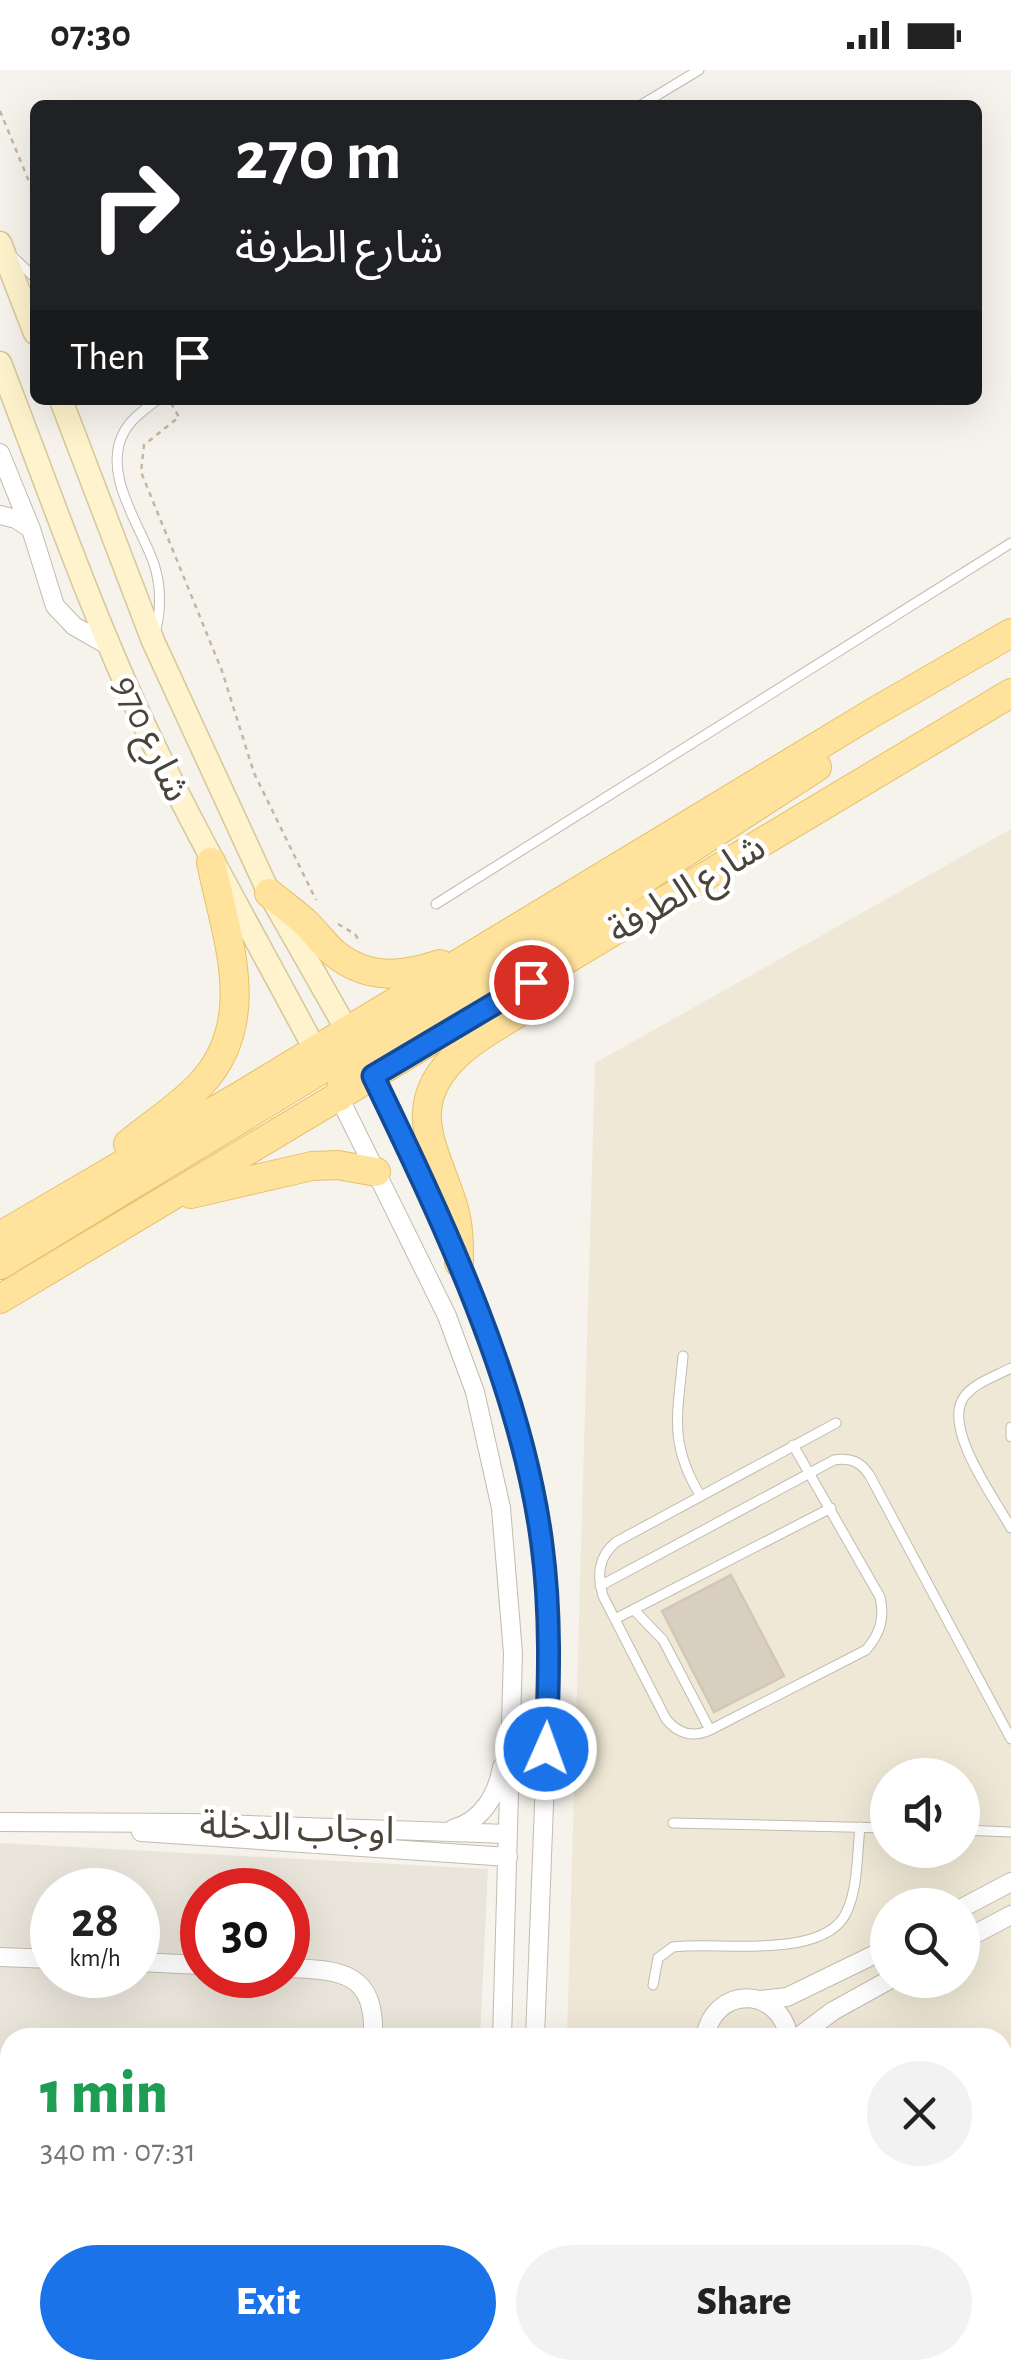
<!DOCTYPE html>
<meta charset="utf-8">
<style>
:root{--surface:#fff;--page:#f2f2f2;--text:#222;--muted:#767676;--accent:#1a73e8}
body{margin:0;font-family:"Alegreya Sans","Noto Sans Arabic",sans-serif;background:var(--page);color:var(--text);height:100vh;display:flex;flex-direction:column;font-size:38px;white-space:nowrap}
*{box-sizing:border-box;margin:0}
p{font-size:32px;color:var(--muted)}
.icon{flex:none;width:55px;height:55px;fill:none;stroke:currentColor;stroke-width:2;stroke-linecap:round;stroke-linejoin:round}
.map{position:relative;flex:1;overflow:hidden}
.drawer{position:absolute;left:0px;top:1958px;width:1012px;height:352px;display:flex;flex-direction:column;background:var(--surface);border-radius:30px 30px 0 0;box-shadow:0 10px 40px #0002}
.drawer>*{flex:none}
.hud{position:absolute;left:30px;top:30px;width:952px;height:305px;border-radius:15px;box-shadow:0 10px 40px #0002;background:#202124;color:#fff;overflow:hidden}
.tools{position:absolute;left:870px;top:1688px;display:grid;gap:20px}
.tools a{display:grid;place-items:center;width:110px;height:110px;border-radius:50%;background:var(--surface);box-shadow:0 10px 40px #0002;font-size:50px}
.speed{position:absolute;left:30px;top:1798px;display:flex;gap:20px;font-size:50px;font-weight:700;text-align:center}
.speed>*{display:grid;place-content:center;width:130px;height:130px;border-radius:50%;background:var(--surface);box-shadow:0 10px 40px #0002;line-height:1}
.speed small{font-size:25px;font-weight:400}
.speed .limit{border:15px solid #d22;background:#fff;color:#111}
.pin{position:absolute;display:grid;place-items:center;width:85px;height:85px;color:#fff;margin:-42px;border:5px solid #fff;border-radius:50%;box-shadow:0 2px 10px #0007}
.me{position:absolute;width:110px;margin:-55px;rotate:2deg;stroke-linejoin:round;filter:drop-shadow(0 0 8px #0008)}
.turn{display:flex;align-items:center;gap:35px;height:210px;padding:0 40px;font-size:45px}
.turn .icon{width:130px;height:130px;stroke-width:2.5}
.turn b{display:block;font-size:70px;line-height:85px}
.then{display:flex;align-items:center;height:95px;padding:0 40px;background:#0003;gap:20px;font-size:38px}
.round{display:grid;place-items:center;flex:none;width:105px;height:105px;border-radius:52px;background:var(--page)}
.summary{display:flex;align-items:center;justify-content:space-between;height:170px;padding:0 40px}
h1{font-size:60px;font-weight:800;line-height:75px;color:#1e9e55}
.cta{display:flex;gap:20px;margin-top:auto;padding:20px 40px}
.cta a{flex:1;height:115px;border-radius:60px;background:var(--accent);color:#fff;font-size:40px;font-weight:800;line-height:115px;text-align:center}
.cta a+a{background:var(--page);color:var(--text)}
.status{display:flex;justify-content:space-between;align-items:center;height:70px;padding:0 50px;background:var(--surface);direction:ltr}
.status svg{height:28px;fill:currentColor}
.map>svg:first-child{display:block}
.residential{fill:#eae5da;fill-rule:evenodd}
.education{fill:#efe8d6;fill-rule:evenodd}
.building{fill:#d8cfc1;stroke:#d3c7b4;stroke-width:2.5}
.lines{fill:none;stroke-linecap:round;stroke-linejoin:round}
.lane-casing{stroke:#c2bbae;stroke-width:11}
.street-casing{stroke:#c2bbae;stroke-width:20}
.secondary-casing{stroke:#d6c79b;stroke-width:25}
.primary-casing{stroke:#e6c16a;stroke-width:30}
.path{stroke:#c4b79f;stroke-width:2.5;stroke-dasharray:5 5;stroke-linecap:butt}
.lane{stroke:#fff;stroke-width:9}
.street{stroke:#fff;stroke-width:18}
.secondary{stroke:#fff3cd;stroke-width:22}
.primary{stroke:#ffe39c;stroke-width:28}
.route-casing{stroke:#114b97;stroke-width:25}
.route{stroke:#1a73e8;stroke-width:18}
.labels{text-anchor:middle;stroke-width:9;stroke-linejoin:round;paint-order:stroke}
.street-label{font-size:38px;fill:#4b4439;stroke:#fff}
</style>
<div class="status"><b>07:30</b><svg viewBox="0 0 49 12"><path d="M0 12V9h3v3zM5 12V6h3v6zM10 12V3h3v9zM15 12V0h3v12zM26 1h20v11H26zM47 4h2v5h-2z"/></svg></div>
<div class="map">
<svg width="1011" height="2309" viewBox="0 0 1011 2309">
<rect width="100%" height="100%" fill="#f6f3ec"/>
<path class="residential" d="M 0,1773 L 488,1799 L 480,1967 L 10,1968 L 10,2300 L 465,2300 L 464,2309 L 0,2309 ZM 52,1820 L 138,1820 L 138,1905 L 52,1905 ZM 202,1820 L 288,1820 L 288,1905 L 202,1905 Z"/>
<path class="education" d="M 1011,759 L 1011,2309 L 557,2309 L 558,2300 L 1002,2300 L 1002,1968 L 567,1967 L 595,993 ZM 888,1705 L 962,1705 L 962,1780 L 888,1780 ZM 888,1835 L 962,1835 L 962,1910 L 888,1910 Z"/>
<path class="building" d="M 731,1505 L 784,1606 L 714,1642 L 662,1541 Z"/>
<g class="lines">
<g class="lane-casing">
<path id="lane" d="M 641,35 L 699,0
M 12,186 L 35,208
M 155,563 C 161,541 161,516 154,494 C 141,456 101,404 124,362 C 131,349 145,339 157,330
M 436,834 L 1011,473
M 683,1286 C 678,1344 668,1372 700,1425
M 1011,1298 C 996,1306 974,1313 964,1327 C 942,1358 995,1429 1011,1458
M 1011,1357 L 1011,1367
M 793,1375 L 880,1527 C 885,1548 880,1564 866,1580 L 710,1660 C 693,1668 678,1664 666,1649 L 603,1526 C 597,1505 598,1487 616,1472 L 836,1353
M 600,1516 L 834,1390 C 851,1387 861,1392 870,1406 L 1011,1669
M 634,1540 L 663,1570 L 710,1660
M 615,1549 L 831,1438
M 673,1753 L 888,1758
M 962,1760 L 1011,1762
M 653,1915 L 658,1888 L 673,1877 C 719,1871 826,1891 847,1841 C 858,1817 857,1784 860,1757
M 775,2300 L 780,2309
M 577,2309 L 577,2300
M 877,2309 L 884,2300"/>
</g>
<g class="street-casing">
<path id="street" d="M 0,383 L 31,459 L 55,536 L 74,556 L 109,576
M 0,445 L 16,449 L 31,459
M 373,1006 C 460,1188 545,1374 550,1579 L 535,1968
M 339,1027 L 447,1246 L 475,1322 L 501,1438 L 513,1583 L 502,1968
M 0,1752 L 192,1753 L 508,1764
M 453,1759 C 482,1751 497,1725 502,1697
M 141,1762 L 508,1787
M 962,1838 L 1011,1812
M 962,1871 L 1011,1845
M 0,1887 L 52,1889
M 138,1892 L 202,1895
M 288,1898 C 342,1900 376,1902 373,1968
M 760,1930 L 787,1927 L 888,1878
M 705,1968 C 713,1915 780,1915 789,1968
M 797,1968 L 833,1941 L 889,1910
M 0,2242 L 10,2242
M 901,2300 L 906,2309
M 939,2300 L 944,2309
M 231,2309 L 231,2300
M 490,2309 L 491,2300
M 518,2309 L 519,2300"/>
</g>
<g class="secondary-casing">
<path id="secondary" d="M 0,173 L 35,263
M 0,293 C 46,412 88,533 141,648 C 196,766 262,878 322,993
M 61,330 L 153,571 L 269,823 L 356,976"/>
</g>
<g class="primary-casing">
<path id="primary" d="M 269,823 C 281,833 295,843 307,854 C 316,863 324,874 334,883 C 367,910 402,907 440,894
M 339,1027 L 345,1003 L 361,984 L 533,881 L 817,697
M 128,1074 C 152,1054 179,1037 200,1015 C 261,951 226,867 211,792
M 191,1124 L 312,1096 L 338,1095 L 376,1102
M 0,1166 L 243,1024 L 874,642 L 1011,563
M 459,1193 C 459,1175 459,1156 454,1139 C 437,1080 400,1037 459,983 C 490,954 531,944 557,908
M 0,1195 L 324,998 L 335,987 L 345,966
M 0,1229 L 1011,623"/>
</g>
<path class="path" d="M 0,41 L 35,126
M 171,333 L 179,347 L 144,375 L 141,402 L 222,601 L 254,703 L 316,830
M 338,854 L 355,864 L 359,871"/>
<use href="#lane" class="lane"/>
<use href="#street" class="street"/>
<use href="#secondary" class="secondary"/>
<use href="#primary" class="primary"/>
</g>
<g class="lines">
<g class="route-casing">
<path id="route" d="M 531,912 L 373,1006 C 442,1149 522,1317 542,1475 C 551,1543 549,1610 546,1679"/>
</g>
<use href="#route" class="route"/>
</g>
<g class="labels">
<g class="street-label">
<text transform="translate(152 668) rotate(65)" y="13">شارع 970</text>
<text transform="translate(686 818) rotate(-31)" y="13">شارع الطرفة</text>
<text transform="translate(297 1757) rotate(2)" y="13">اوجاب الدخلة</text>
</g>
</g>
</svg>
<div class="tools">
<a><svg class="icon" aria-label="sound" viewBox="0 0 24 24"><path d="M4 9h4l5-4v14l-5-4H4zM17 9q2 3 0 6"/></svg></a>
<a><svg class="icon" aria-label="search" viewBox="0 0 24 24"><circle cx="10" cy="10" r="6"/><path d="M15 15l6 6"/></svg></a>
</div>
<div class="speed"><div>28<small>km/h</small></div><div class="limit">30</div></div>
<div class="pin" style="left:531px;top:912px;background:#d93025"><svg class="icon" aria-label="arrive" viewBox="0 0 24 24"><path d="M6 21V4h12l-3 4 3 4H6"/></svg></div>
<svg class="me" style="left:546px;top:1679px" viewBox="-20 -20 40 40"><circle r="17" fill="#1a73e8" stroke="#fff" stroke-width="3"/><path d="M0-11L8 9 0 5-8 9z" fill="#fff"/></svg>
<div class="hud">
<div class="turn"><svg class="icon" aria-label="right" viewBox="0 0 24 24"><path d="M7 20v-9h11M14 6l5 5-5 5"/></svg><div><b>270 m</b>شارع الطرفة</div></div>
<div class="then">Then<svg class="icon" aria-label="arrive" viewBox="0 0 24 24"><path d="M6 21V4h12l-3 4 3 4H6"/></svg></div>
</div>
<section class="drawer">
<div class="summary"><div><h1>1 min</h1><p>340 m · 07:31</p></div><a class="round"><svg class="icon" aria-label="close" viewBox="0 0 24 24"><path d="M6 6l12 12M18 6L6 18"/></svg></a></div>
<div class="cta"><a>Exit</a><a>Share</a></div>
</section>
</div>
